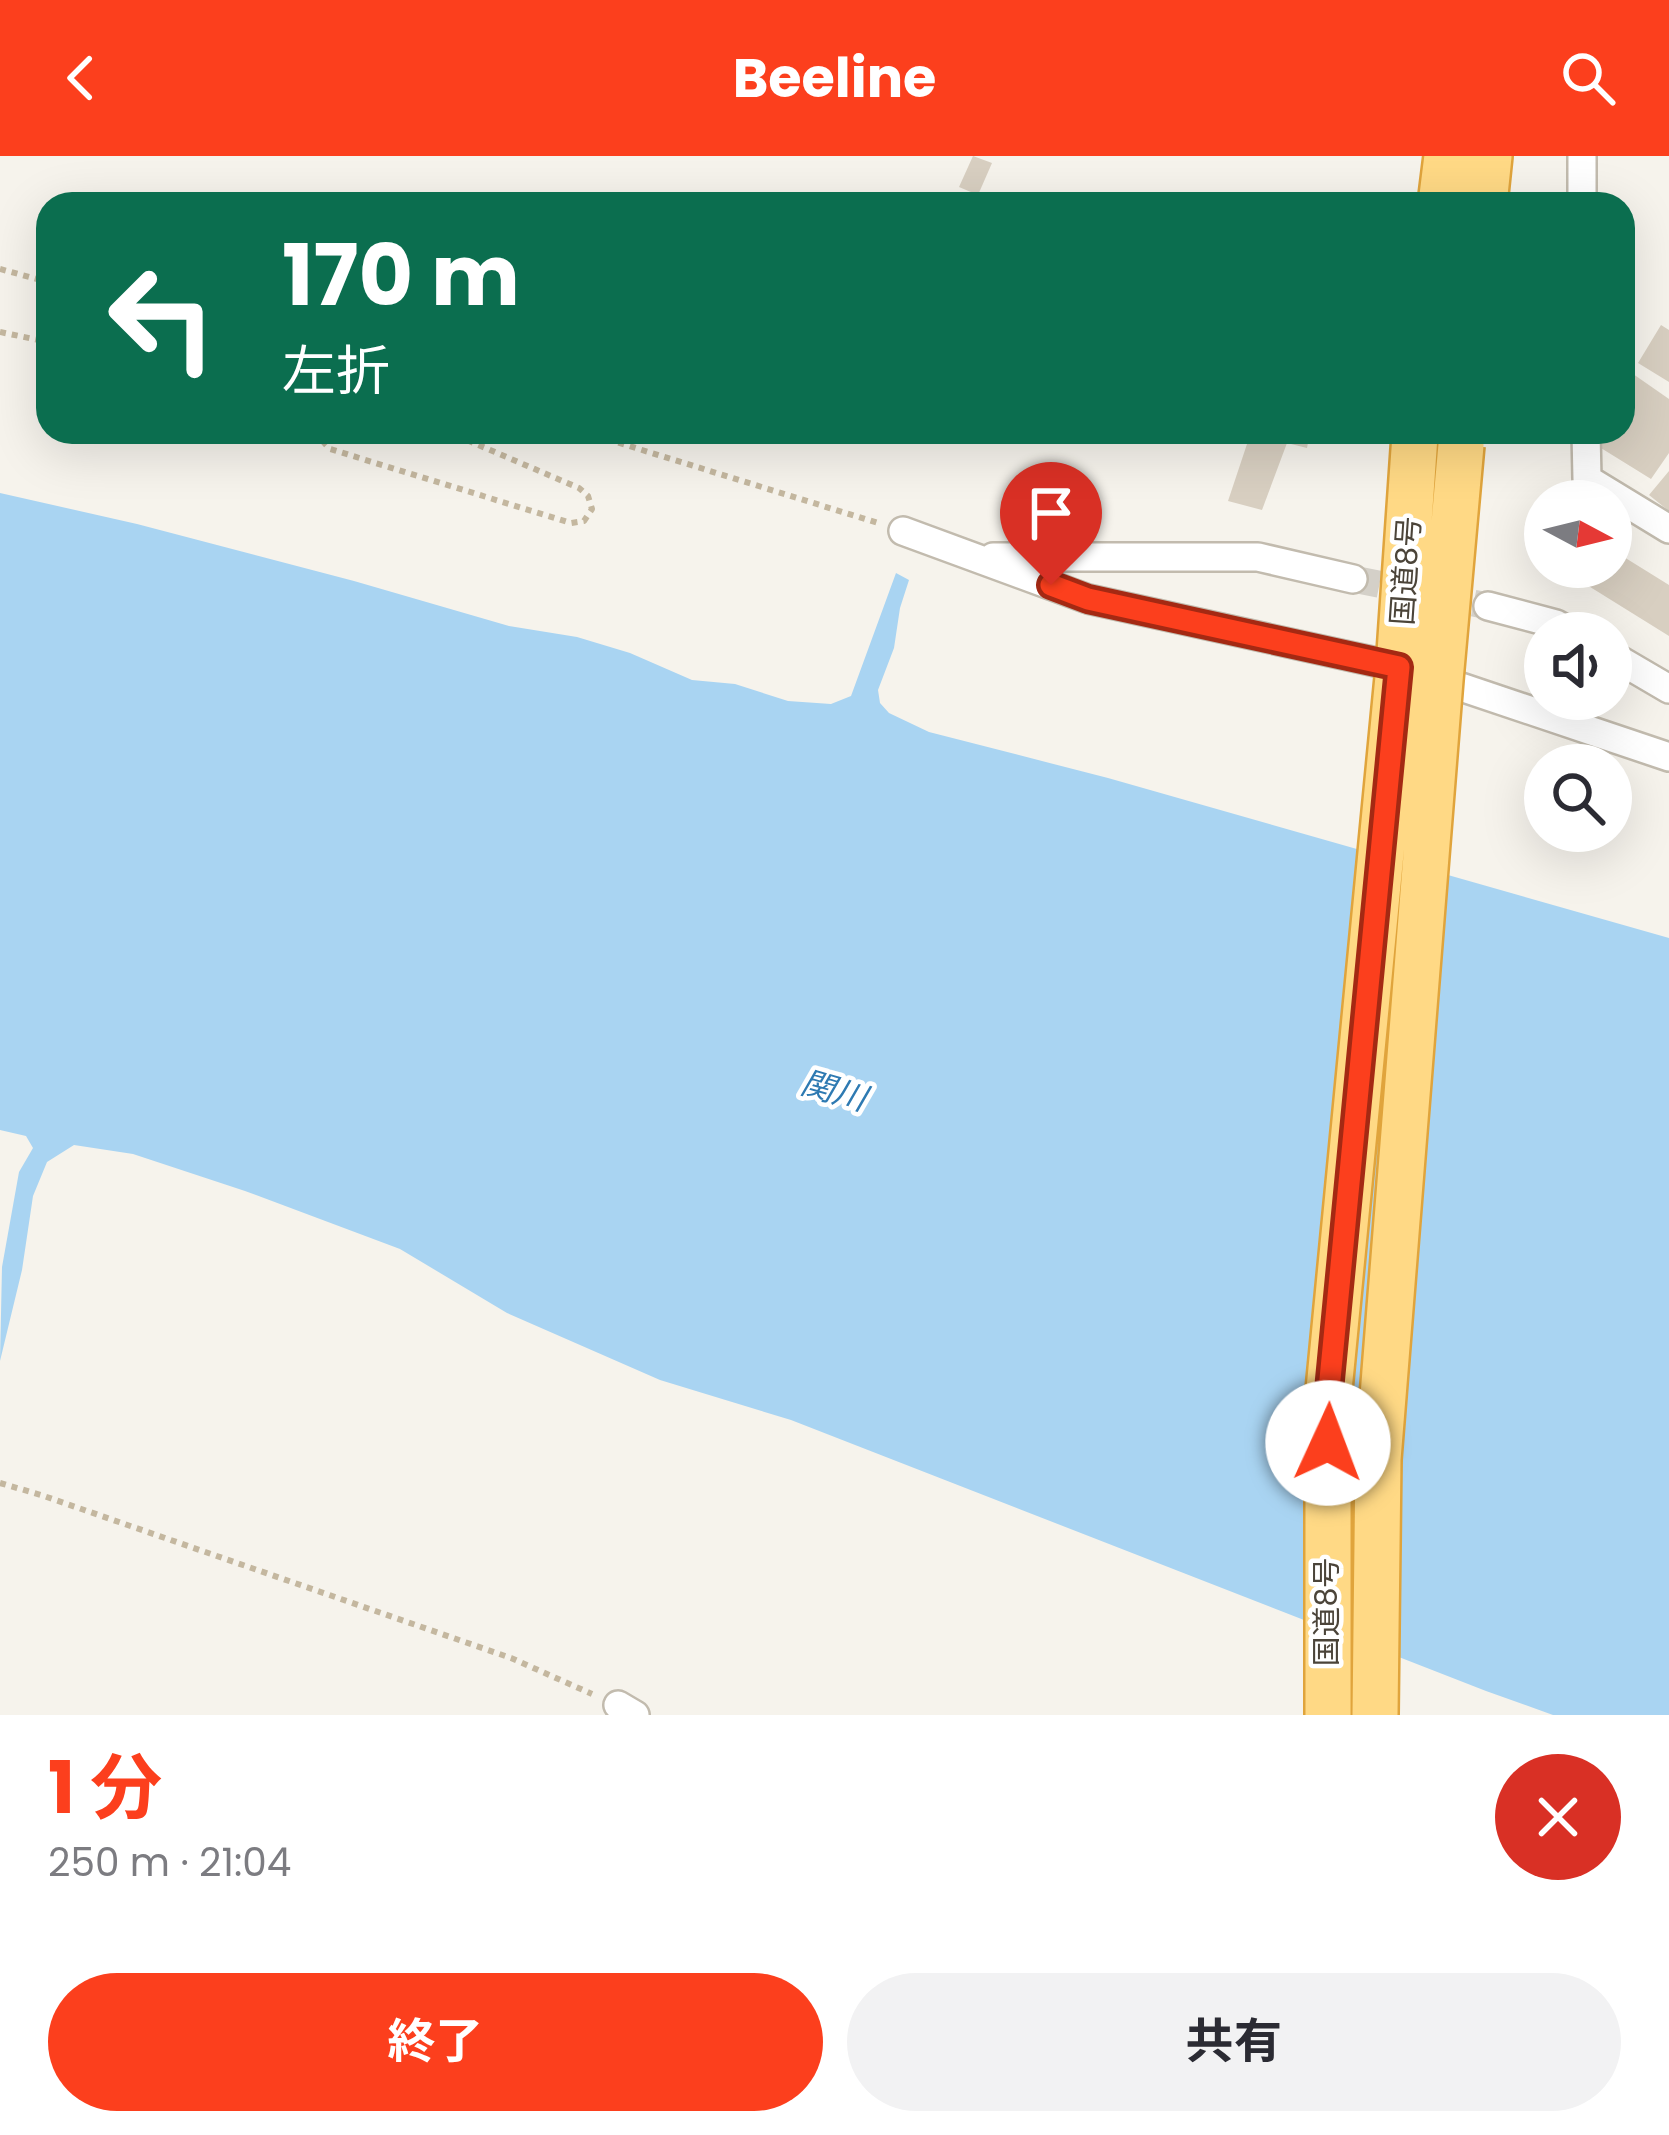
<!DOCTYPE html>
<html lang="ja">
<meta charset="utf-8">
<style>
:root{--surface:#fff;--page:#f2f2f3;--text:#2b2b33;--muted:#7c7c81;--accent:#fc3f1d}
body{margin:0;font-family:Poppins,"Noto Sans JP",sans-serif;background:var(--page);color:var(--text);height:100vh;display:flex;flex-direction:column;font-size:45px;white-space:nowrap}
*{box-sizing:border-box;margin:0}
p{font-size:39px;color:var(--muted)}
.icon{flex:none;width:66px;height:66px;fill:none;stroke:currentColor;stroke-width:2;stroke-linecap:round;stroke-linejoin:round}
.map{position:relative;height:1559px;overflow:hidden}
.sheet{display:flex;flex-direction:column;background:var(--surface);flex:1}
.sheet>*{flex:none}
.banner{position:absolute;left:36px;top:36px;width:1599px;height:252px;border-radius:36px;box-shadow:0 12px 48px #0002;background:#0b6e4f;color:#fff;overflow:hidden}
.needle{width:78px;rotate:97deg}
.fabs{position:absolute;left:1524px;top:324px;display:grid;gap:24px}
.fabs a{display:grid;place-items:center;width:108px;height:108px;border-radius:50%;background:var(--surface);box-shadow:0 12px 48px #0002;font-size:60px}
.pin{position:absolute;display:grid;place-items:center;width:102px;height:102px;color:#fff;margin:-123px -51px;border-radius:50% 50% 50% 0;rotate:-45deg;box-shadow:0 0 12px #0007}
.pin .icon{rotate:45deg}
.me{position:absolute;width:132px;margin:-66px;rotate:2deg;stroke-linejoin:round;filter:drop-shadow(0 0 9px #0008)}
.turn{display:flex;align-items:center;gap:42px;height:252px;padding:0 48px;font-size:54px}
.turn .icon{width:156px;height:156px;stroke-width:2.5}
.turn b{display:block;font-size:84px;line-height:102px}
.round{display:grid;place-items:center;flex:none;width:126px;height:126px;border-radius:63px;background:var(--page)}
.overview{display:flex;align-items:center;justify-content:space-between;height:204px;padding:0 48px}
h1{font-size:72px;font-weight:700;line-height:90px;color:var(--accent)}
.primary-button{display:flex;gap:24px;margin-top:auto;padding:24px 48px}
.primary-button a{flex:1;height:138px;border-radius:72px;background:var(--accent);color:#fff;font-size:48px;font-weight:700;line-height:138px;text-align:center}
.primary-button a+a{background:var(--page);color:var(--text)}
header{display:flex;justify-content:space-between;align-items:center;height:156px;padding:0 48px;background:var(--accent);color:#fff;font-size:54px;font-weight:700}
.map>svg:first-child{display:block}
.water{fill:#a9d4f2}
.building{fill:#d8cfc1}
.lines{fill:none;stroke-linecap:round;stroke-linejoin:round}
.minor-tunnel{stroke:#d4d0c8;stroke-width:27;stroke-dasharray:27 14;stroke-linecap:butt}
.minor-casing{stroke:#c2bbae;stroke-width:32}
.trunk-casing{stroke:#e0a43c;stroke-width:50}
.path{stroke:#c4b79f;stroke-width:6;stroke-dasharray:6 6;stroke-linecap:butt}
.minor{stroke:#fff;stroke-width:27}
.trunk{stroke:#ffd985;stroke-width:45}
.trunk-bridge-casing{stroke:#e0a43c;stroke-width:50;stroke-linecap:butt}
.trunk-bridge{stroke:#ffd985;stroke-width:45}
.route-casing{stroke:#a42913;stroke-width:30}
.route{stroke:#fc3f1d;stroke-width:21}
.labels{text-anchor:middle;stroke-width:9;stroke-linejoin:round;paint-order:stroke}
.street-label{font-size:30px;fill:#4b4439;stroke:#fff}
.water-label{font-size:33px;font-style:italic;fill:#2e7ab2;stroke:#fff}
</style>
<header><svg class="icon" aria-label="back" viewBox="0 0 24 24"><path d="M15 5l-7 7 7 7"/></svg>Beeline<svg class="icon" aria-label="search" viewBox="0 0 24 24"><circle cx="10" cy="10" r="6"/><path d="M15 15l6 6"/></svg></header>
<div class="map">
<svg width="1669" height="1559" viewBox="0 0 1669 1559">
<rect width="100%" height="100%" fill="#f6f3ec"/>
<path class="water" d="M 0,337 L 137,368 L 354,425 L 509,470 L 577,481 L 630,497 L 692,524 L 735,528 L 788,545 L 831,548 L 851,540 L 896,417 L 909,424 L 900,452 L 894,492 L 878,534 L 880,547 L 889,557 L 929,576 L 1108,622 L 1669,782 L 1669,1559 L 1553,1559 L 1486,1535 L 791,1264 L 660,1224 L 507,1157 L 400,1093 L 245,1035 L 133,998 L 74,989 L 47,1006 L 33,1040 L 22,1114 L 0,1205 L 2,1111 L 19,1016 L 33,992 L 26,980 L 0,974 Z"/>
<path class="building" d="M 973,0 L 992,7 L 978,39 L 959,31 Z
M 1661,169 L 1669,174 L 1669,226 L 1638,207 Z
M 1623,211 L 1669,243 L 1669,297 L 1651,323 L 1588,284 L 1588,276 L 1623,276 Z
M 1251,276 L 1310,276 L 1307,292 L 1287,287 L 1262,354 L 1228,345 Z
M 1669,315 L 1669,355 L 1649,339 Z
M 1611,393 L 1669,429 L 1669,480 L 1558,411 L 1611,411 Z"/>
<g class="lines">
<path class="minor-tunnel" d="M 1353,423 L 1488,450"/>
<g class="minor-casing">
<path id="minor" d="M 1582,0 L 1582,48
M 1586,276 L 1587,323 L 1669,373
M 903,375 L 1088,443 L 1399,511
M 993,401 L 1258,401 L 1353,423
M 1488,450 L 1556,468 L 1572,477
M 1611,499 L 1669,533
M 1440,524 L 1669,601
M 618,1549 L 635,1559"/>
</g>
<g class="trunk-casing">
<path id="trunk" d="M 1441,48 L 1447,0
M 1484,48 L 1489,0"/>
</g>
<path class="path" d="M 0,113 L 48,126
M 0,176 L 48,186
M 314,276 L 330,293 L 571,367 L 584,365 L 592,353 L 588,340 L 579,332 L 448,276
M 584,276 L 878,367
M 0,1327 L 41,1339 L 511,1502 L 592,1538"/>
<use href="#minor" class="minor"/>
<use href="#trunk" class="trunk"/>
<g class="trunk-bridge-casing">
<path id="trunk-bridge" d="M 1328,1559 L 1328,1244 L 1399,511 L 1415,279
M 1375,1559 L 1378,1303 L 1440,524 L 1461,289"/>
</g>
<use href="#trunk-bridge" class="trunk-bridge"/>
</g>
<g class="lines">
<g class="route-casing">
<path id="route" d="M 1051,429 L 1088,443 L 1399,511 L 1328,1244 L 1328,1287"/>
</g>
<use href="#route" class="route"/>
</g>
<g class="labels">
<g class="street-label">
<text transform="translate(1406 415) rotate(-86)" y="10">国道8号</text>
<text transform="translate(1327 1456) rotate(-90)" y="10">国道8号</text>
</g>
<g class="water-label">
<text transform="translate(834 934) rotate(16)" y="12">関川</text>
</g>
</g>
</svg>
<div class="fabs">
<a><svg class="needle" viewBox="-14 -14 28 28"><path d="M0-13l5 13h-10z" fill="#e53935"/><path d="M0 13l5-13h-10z" fill="#7c7c81"/></svg></a>
<a><svg class="icon" aria-label="sound" viewBox="0 0 24 24"><path d="M4 9h4l5-4v14l-5-4H4zM17 9q2 3 0 6"/></svg></a>
<a><svg class="icon" aria-label="search" viewBox="0 0 24 24"><circle cx="10" cy="10" r="6"/><path d="M15 15l6 6"/></svg></a>
</div>
<div class="pin" style="left:1051px;top:429px;background:#d93025"><svg class="icon" aria-label="arrive" viewBox="0 0 24 24"><path d="M6 21V4h12l-3 4 3 4H6"/></svg></div>
<svg class="me" style="left:1328px;top:1287px" viewBox="-20 -20 40 40"><circle r="19" fill="#fff"/><path d="M0-13L10 11 0 6-10 11z" fill="#fc3f1d"/></svg>
<div class="banner">
<div class="turn"><svg class="icon" aria-label="left" viewBox="0 0 24 24"><path d="M17 20v-9H6M10 6l-5 5 5 5"/></svg><div><b>170 m</b>左折</div></div>
</div>
</div>
<section class="sheet">
<div class="overview"><div><h1>1 分</h1><p>250 m · 21:04</p></div><a class="round" style="background:#d93025;color:#fff"><svg class="icon" aria-label="close" viewBox="0 0 24 24"><path d="M6 6l12 12M18 6L6 18"/></svg></a></div>
<div class="primary-button"><a>終了</a><a>共有</a></div>
</section>
